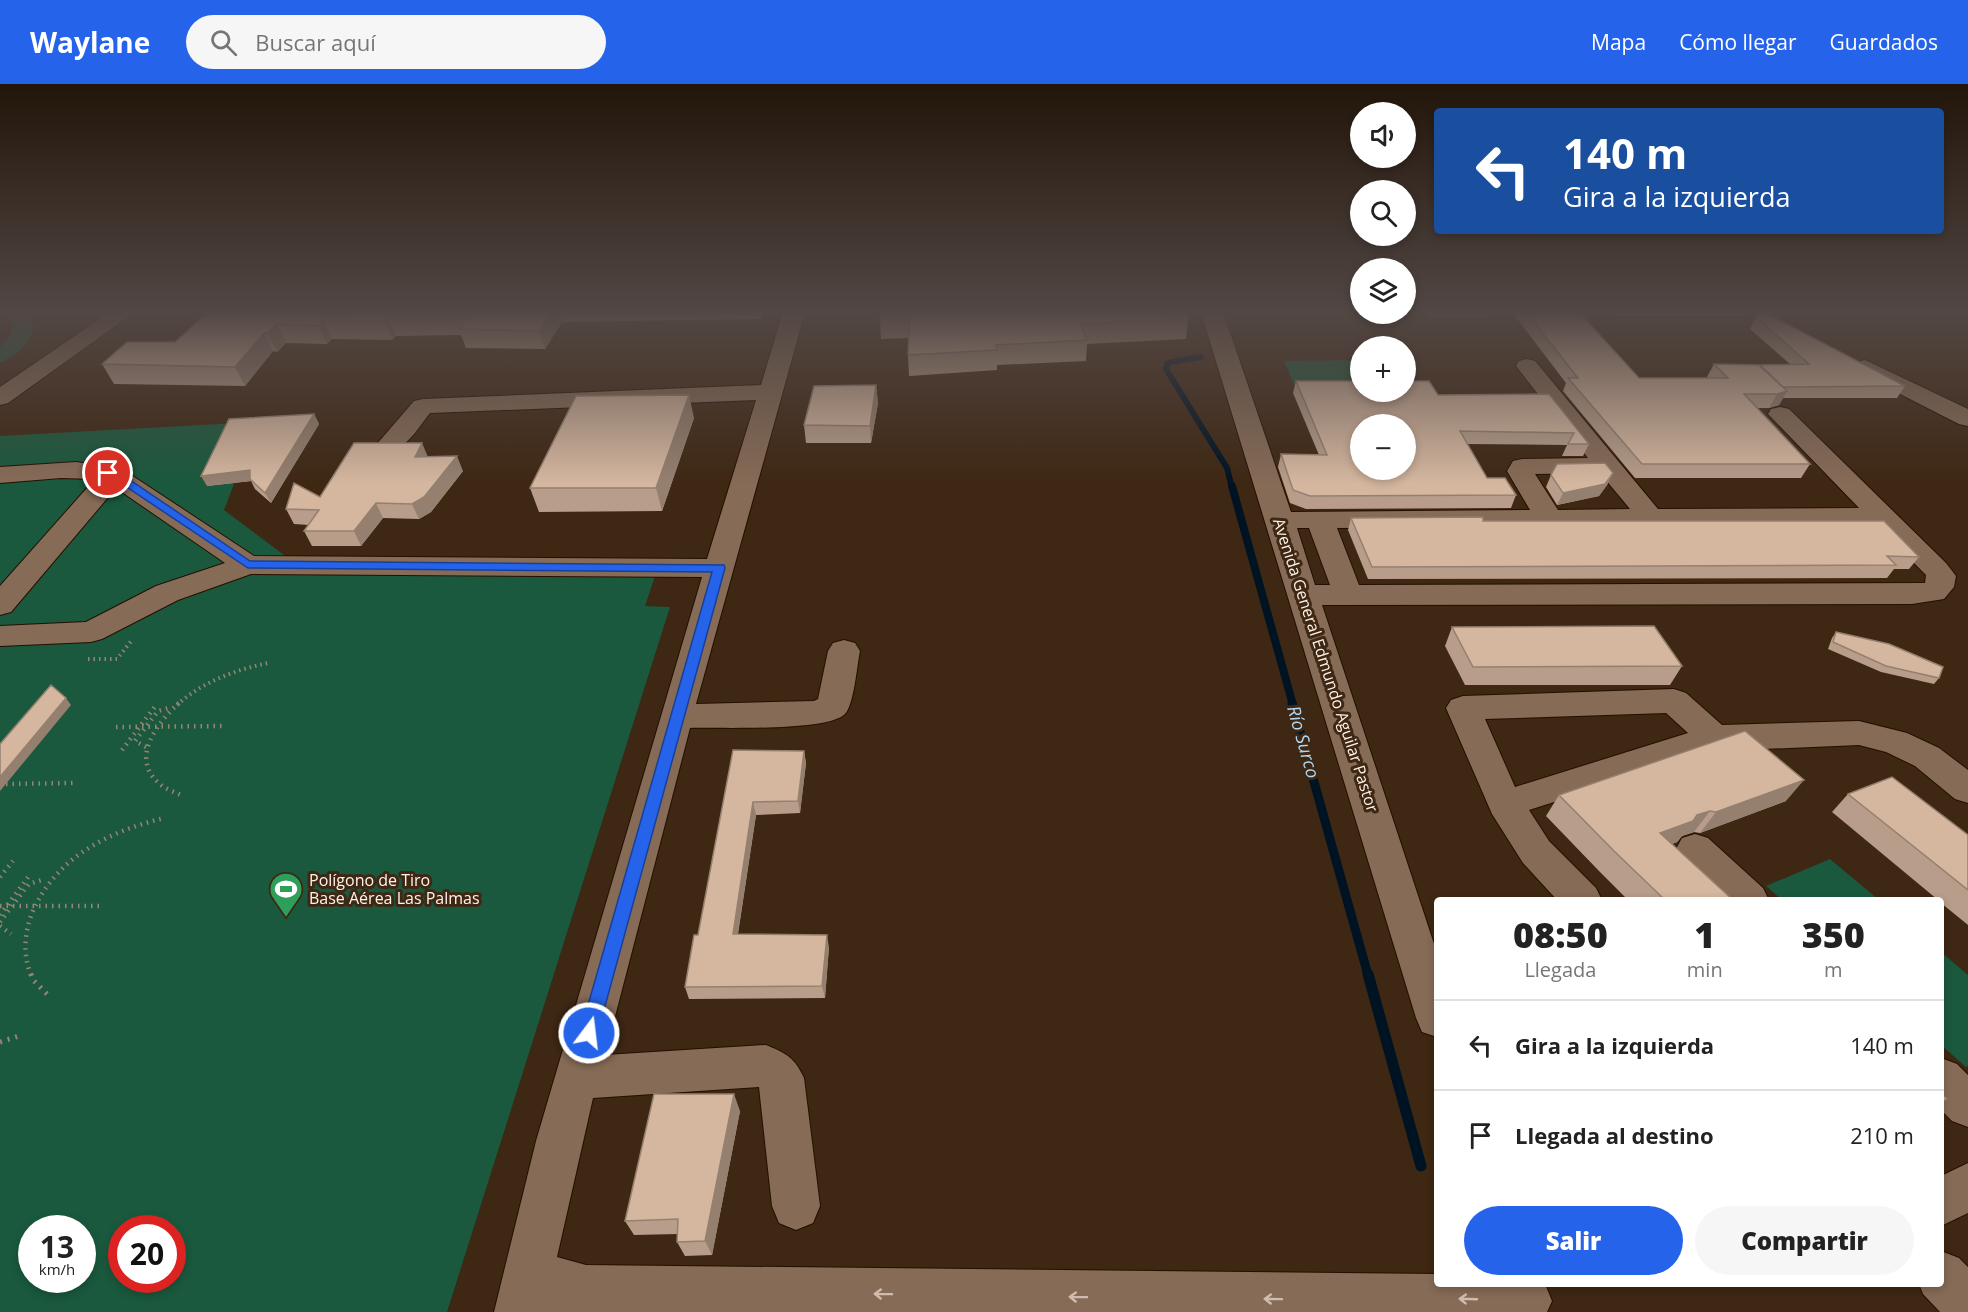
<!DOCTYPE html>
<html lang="es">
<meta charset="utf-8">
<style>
:root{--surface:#fff;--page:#f6f6f6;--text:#222;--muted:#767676;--line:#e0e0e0;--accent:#2563eb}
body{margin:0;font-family:"Open Sans",sans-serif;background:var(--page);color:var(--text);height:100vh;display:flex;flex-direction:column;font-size:22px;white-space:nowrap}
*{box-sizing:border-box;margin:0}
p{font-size:20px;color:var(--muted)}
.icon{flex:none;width:33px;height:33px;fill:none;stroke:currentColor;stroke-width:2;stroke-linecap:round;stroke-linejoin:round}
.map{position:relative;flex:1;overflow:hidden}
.side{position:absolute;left:1434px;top:813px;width:510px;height:390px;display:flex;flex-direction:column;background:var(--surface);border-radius:6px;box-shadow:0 3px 9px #0003}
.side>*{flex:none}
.hud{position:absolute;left:1434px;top:24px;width:510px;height:126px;border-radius:6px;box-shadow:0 3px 9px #0003;background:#1a4fa0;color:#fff;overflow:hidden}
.buttons{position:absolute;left:1350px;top:18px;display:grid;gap:12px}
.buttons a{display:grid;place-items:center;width:66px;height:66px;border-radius:50%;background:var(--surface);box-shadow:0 3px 9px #0003;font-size:30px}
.speed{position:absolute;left:18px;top:1131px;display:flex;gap:12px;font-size:30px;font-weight:700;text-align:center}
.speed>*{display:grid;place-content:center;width:78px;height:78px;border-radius:50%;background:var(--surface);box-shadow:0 3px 9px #0003;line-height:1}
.speed small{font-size:15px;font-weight:400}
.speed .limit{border:9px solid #d22;background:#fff;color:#111}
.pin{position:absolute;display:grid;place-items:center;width:51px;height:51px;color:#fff;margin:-26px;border:3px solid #fff;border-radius:50%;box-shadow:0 2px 6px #0007}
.me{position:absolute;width:66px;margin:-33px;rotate:15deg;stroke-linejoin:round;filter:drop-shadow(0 0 4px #0008)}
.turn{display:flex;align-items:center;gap:21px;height:126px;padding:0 30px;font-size:27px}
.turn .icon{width:78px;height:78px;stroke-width:2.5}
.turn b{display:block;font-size:42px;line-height:51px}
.eta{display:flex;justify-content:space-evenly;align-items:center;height:102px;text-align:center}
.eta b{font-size:36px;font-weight:800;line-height:42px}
.cta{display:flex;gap:12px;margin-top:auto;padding:12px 30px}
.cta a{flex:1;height:69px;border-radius:36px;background:var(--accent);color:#fff;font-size:24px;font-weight:800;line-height:69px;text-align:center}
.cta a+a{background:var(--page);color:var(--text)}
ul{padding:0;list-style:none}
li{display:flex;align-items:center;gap:18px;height:90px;padding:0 30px;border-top:2px solid var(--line)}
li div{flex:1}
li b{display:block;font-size:22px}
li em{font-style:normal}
header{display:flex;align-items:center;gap:36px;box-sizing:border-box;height:84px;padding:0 30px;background:var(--accent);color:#fff}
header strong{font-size:28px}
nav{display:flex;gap:33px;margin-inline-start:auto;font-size:21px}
.search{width:420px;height:54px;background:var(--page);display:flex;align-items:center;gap:15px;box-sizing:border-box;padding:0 21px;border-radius:33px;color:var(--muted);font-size:22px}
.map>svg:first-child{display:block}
.green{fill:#1a593d;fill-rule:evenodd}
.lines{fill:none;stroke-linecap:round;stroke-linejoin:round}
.stream-far3{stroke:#001323;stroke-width:6}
.stream-far2{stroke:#001323;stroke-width:8}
.stream-far1{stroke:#001323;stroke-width:9}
.stream{stroke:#001323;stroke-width:11}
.minor-casing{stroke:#240f00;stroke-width:2}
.path-far2{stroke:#968475;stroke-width:4;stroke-dasharray:1.5 4;stroke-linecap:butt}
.path-far1{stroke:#968475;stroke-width:4.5;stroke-dasharray:1.5 5;stroke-linecap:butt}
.path{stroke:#968475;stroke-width:5;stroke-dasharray:2 6;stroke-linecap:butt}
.minor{fill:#866b56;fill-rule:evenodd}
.wall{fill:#b79d8a}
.shaded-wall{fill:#958070}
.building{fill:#d5b7a0;stroke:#958070;stroke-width:1.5;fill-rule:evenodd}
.oneway{stroke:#cfbcae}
.route{fill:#2563eb;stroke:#184099;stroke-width:1.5}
.labels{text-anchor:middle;stroke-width:6;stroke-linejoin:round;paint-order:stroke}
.street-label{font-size:16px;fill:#fff2e9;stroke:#3e2713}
.poi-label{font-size:16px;fill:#fff2e9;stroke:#3e2713;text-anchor:start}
.water-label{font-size:18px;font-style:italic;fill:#b0d8f5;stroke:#3e2713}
</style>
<header>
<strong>Waylane</strong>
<div class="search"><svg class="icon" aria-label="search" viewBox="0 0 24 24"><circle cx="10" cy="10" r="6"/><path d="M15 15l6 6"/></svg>Buscar aquí</div>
<nav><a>Mapa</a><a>Cómo llegar</a><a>Guardados</a></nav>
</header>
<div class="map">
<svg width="1968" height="1228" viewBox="0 0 1968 1228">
<rect width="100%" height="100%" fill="#3e2713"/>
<path class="green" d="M 0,228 L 29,228 C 41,255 21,267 0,279 L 0,263 L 10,252 L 14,239 Z
M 1360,276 L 1360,304 L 1296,305 L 1284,277 Z
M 258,338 L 224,426 L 288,474 L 659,480 L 645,522 L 670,523 L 447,1228 L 0,1228 L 0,352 ZM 32,1144 L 82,1144 L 82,1196 L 32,1196 ZM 122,1144 L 172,1144 L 172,1196 L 122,1196 Z
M 1830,775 L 1879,816 L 1782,816 L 1766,802 Z
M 1941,868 L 1968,891 L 1968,982 L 1966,983 L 1941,961 Z"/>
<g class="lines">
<path class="stream-far3" d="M 1201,273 L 1171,278 L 1167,280 L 1166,285 L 1227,384 L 1232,404"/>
<path class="stream-far2" d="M 1232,402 L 1293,621"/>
<path class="stream-far1" d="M 1292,619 L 1368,891"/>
<path class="stream" d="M 1368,890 L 1421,1082"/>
<g class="minor-casing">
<path id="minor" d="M 110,228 L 135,228 L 8,319 L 0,321 L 0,303 Z
M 783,228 L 805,228 L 696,620 L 814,617 L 818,615 L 828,567 L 833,559 L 844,556 L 855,559 L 860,567 C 857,581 854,621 845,630 C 827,648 719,643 690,644 L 605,971 L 766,961 C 786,969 795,974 804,994 L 820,1122 L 813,1139 L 796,1146 L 779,1139 L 772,1122 L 759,1003 L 593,1014 L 557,1173 L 586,1181 L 1437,1190 L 1437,1200 L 1545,1200 L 1552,1217 L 1547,1228 L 494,1228 L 536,1057 L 702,493 L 251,490 L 178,516 L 102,555 L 91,558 L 0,562 L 0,542 L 86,538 L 156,502 L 225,479 L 116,404 L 11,528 L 0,531 L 0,502 L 95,395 L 61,394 L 0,399 L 0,383 L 76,378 L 122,385 L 254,472 L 707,475 L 756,316 L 430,329 C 417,345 404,371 381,365 L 377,360 L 414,317 L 423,315 L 761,301 Z
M 1201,228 L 1223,228 L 1291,428 L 1530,426 L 1507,387 L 1513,377 L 1522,375 L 1588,374 L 1516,282 L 1519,277 L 1527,275 L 1535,277 L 1658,425 L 1859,424 L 1768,330 L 1771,325 L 1780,323 L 1789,325 L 1946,479 L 1956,492 L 1954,503 L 1944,515 L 1912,520 L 1322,521 L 1437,869 L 1437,953 L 1422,948 L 1416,934 ZM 1600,389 L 1630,425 L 1558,426 L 1535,390 ZM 1875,440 L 1926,491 L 1925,499 L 1359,501 L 1337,444 ZM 1297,444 L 1309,444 L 1330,501 L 1315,501 Z
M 1865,276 L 1968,325 L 1968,342 L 1959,340 L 1857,288 L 1853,283 L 1857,278 Z
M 1674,605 L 1686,609 L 1722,641 L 1859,637 L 1907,649 L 1939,664 L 1968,686 L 1968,719 L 1955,715 L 1915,682 L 1886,668 L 1859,661 L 1715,667 L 1529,726 L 1549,757 L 1596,804 L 1602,816 L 1557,816 L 1523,779 L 1492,730 L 1446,624 L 1451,616 L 1463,612 ZM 1666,629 L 1688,649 L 1515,703 L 1485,635 Z
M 1695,750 L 1708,754 L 1763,804 L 1769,816 L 1723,816 L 1682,776 L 1676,765 L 1682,754 Z
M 1941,974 L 1957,980 L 1968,991 L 1968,1043 L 1952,1037 L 1941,1026 Z
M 1968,1079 L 1968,1129 L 1941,1142 L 1941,1092 Z
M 1941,1167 L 1959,1174 L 1968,1183 L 1968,1228 L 1940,1228 L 1923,1210 L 1919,1200 L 1941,1200 Z"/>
</g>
<path class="path-far2" d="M 88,575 L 117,575 L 132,556
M 177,621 C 202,598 235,586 268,579"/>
<path class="path-far1" d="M 179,619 C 157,639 129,675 160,700 C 165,705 174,708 181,711
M 116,643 L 224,642
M 146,663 L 135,657 L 158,627 L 172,623
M 122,666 L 157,620
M 6,700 L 73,699
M 0,793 L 13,777
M 0,822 L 99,822
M 0,831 L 29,792
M 0,838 L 29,800 L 45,795
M 0,842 L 11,850
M 31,891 C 23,871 24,850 32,829 C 56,773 108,748 164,734"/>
<path class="path" d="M 31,890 L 33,896 L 47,910
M 0,958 L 19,952"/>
<use href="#minor" class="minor"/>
</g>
<path class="wall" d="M 208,228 L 763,228 L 761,235 L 562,238 L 545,265 L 466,264 L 461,251 L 396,252 L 392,256 L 332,255 L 327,260 L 286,259 L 277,268 L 273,267 L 245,302 L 114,300 L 102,280 L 175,258 Z
M 880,228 L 1188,235 L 1186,255 L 1087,260 L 1086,277 L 997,281 L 997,286 L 909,292 L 908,271 L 909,254 L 881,255 L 880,235 Z
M 1428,228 L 1489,228 L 1488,233 L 1431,233 Z
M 1512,228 L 1579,228 L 1639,294 L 1708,294 L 1707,293 L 1714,280 L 1760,281 L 1790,280 L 1750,245 L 1756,233 L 1905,302 L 1897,314 L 1783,314 L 1779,321 L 1769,324 L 1756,324 L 1810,380 L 1801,394 L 1635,394 L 1563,307 L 1566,299 Z
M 1613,228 L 1747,228 L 1745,232 L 1618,232 Z
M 1296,297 L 1438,311 L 1549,310 L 1589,360 L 1583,372 L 1562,372 L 1567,361 L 1467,360 L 1487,394 L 1516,411 L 1511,424 L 1306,425 L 1290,419 L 1278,383 L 1281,370 L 1319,371 L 1293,309 Z
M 876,301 L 878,319 L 871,359 L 806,359 L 804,341 Z
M 314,330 L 319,340 L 271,419 L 255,405 L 251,397 L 207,402 Z
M 694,334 L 662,427 L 539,428 L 530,404 Z
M 428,373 L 463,387 L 431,428 L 419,435 L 383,434 L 361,462 L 312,462 L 304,447 L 309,441 L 294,440 L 286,425 Z
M 1613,389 L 1607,401 L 1599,412 L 1557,421 L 1546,403 L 1551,391 Z
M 1351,434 L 1483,437 L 1919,473 L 1909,485 L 1894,485 L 1887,494 L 1368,495 L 1348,446 Z
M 1452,543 L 1682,582 L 1670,601 L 1465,601 L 1445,562 Z
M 1836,548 L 1939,594 L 1934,600 L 1881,588 L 1828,565 L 1832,554 Z
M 733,666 L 804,667 L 806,679 L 800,729 L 756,731 L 738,850 L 829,863 L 825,914 L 689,915 L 685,903 L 698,851 Z
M 1848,710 L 1968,751 L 1968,841 L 1941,819 L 1941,816 L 1938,816 L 1832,728 Z
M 1559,711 L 1786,717 L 1700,749 L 1694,748 L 1682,752 L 1677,758 L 1672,760 L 1733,816 L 1628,816 L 1599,787 L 1546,732 Z
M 740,1027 L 712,1171 L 685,1172 L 677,1158 L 678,1150 L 634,1151 L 625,1137 Z"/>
<path class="shaded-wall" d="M 551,228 L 560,228 L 562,238 L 545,265 L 539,247 Z
M 388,233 L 396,252 L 392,256 L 385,237 Z
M 323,236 L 332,255 L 327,260 L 319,242 Z
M 277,240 L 286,259 L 277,268 L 267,249 Z
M 264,249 L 273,267 L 245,302 L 235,283 Z
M 876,301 L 878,319 L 871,359 L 870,342 Z
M 1787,307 L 1779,321 L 1769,324 L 1777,310 Z
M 689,311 L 694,334 L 662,427 L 656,404 Z
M 314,330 L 319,340 L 271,419 L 265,409 Z
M 422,359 L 428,373 L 415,373 Z
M 457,372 L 463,387 L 431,428 L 419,435 L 412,420 Z
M 250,386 L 250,395 L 251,397 L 207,402 L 201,392 Z
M 1613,389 L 1607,401 L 1599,412 L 1557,421 L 1563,409 Z
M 376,419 L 383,434 L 361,462 L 354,447 Z
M 66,614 L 71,621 L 0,707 L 0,693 Z
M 804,667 L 806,679 L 800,729 L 798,717 Z
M 1804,696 L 1786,717 L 1700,749 L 1716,728 Z
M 753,718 L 756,731 L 736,862 L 733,850 Z
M 1710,727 L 1694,748 L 1682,752 L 1677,758 L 1645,770 L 1660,749 L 1697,731 Z
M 827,851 L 829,863 L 825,914 L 822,902 Z
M 734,1010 L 740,1027 L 712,1171 L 705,1157 Z"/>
<path class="building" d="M 208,228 L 551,228 L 539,247 L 459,245 L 469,233 L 388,233 L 385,237 L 323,236 L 319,242 L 277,240 L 267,249 L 264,249 L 235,283 L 102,280 L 127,258 L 175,258 Z
M 880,228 L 1187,228 L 1188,235 L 1080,240 L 1087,256 L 996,261 L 997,266 L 908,271 L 909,234 L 880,235 Z
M 1526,228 L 1579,228 L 1639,294 L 1728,294 L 1714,280 L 1759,281 L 1787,307 L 1777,310 L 1744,310 L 1810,380 L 1642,380 L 1568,294 L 1578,294 Z
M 1760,228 L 1764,228 L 1905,302 L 1783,303 L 1760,281 L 1809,280 L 1756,233 Z
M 1296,297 L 1360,297 L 1360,308 L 1406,308 L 1406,297 L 1429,297 L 1438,311 L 1549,310 L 1589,360 L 1568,360 L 1574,349 L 1460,347 L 1487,394 L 1505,394 L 1516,411 L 1310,412 L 1293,406 L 1281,370 L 1327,371 ZM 1360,340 L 1406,340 L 1406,386 L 1360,386 Z
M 876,301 L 870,342 L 804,341 L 814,302 Z
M 689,311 L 656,404 L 530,404 L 576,312 Z
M 314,330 L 265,409 L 250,395 L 250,386 L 201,392 L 229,335 Z
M 354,359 L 422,359 L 415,373 L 457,372 L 424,413 L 412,420 L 376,419 L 354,447 L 304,447 L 319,426 L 286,425 L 294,399 L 320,413 Z
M 1605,379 L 1613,389 L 1605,400 L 1563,409 L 1551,391 L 1557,380 Z
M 1483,433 L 1483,437 L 1884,437 L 1919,473 L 1887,472 L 1896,481 L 1372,483 L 1351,434 Z
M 1654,542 L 1682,582 L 1473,583 L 1452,543 Z
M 1836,548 L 1889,560 L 1943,583 L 1939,594 L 1886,582 L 1833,558 Z
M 51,601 L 66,614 L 0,693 L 0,660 Z
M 1745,647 L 1804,696 L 1716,728 L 1710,727 L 1697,731 L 1693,737 L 1660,749 L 1733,816 L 1665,816 L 1613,766 L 1559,711 Z
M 733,666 L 804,667 L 798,717 L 753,718 L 733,850 L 827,851 L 822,902 L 685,903 L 694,851 L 698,851 Z
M 1892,693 L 1968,751 L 1968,806 L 1848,710 Z
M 1941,1009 L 1947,1015 L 1941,1018 Z
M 654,1010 L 734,1010 L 705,1157 L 677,1158 L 678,1135 L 625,1137 Z"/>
<defs><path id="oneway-shaft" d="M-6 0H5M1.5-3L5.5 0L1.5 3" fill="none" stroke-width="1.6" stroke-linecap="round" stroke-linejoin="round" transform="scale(1.5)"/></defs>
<g class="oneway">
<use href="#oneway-shaft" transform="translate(883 1210) rotate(-179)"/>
<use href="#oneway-shaft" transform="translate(1078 1213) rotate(-179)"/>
<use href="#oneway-shaft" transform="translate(1273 1215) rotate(-179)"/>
<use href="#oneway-shaft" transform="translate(1468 1215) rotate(-178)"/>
</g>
<linearGradient id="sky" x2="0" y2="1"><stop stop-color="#22150a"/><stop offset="0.57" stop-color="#524744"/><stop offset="1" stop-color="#524744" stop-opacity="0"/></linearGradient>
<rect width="1968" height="400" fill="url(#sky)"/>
<path class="route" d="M 108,386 L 124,392 L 250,477 L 724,481 L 725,484 L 596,955 L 589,957 L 583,955 L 580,949 L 712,488 L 248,484 L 116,396 L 103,389 Z"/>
<defs>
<g id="stadium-pin" transform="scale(1.725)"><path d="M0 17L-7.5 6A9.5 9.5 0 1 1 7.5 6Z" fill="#2e9e5b" stroke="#3e2713"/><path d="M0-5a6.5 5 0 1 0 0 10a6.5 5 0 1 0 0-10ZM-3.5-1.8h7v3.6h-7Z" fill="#fff"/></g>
</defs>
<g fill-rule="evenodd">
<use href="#stadium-pin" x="286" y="805"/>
</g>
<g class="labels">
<g class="street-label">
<text transform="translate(1326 581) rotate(72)" y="6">Avenida General Edmundo Aguilar Pastor</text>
</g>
<g class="poi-label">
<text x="309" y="802">Polígono de Tiro<tspan x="309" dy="18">Base Aérea Las Palmas</tspan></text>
</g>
<g class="water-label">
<text transform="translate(1303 658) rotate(74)" y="6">Río Surco</text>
</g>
</g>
</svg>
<div class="buttons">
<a><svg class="icon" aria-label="sound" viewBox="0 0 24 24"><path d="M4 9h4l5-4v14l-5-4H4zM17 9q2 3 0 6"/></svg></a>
<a><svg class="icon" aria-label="search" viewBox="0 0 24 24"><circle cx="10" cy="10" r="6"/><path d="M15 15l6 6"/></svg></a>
<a><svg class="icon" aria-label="layers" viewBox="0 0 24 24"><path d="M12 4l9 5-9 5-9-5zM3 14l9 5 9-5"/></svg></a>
<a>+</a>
<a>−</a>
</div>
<div class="speed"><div>13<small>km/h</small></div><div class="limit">20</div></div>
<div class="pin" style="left:108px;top:389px;background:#d93025"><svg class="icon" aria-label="arrive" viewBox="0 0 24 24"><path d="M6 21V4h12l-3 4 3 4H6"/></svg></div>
<svg class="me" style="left:589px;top:949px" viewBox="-20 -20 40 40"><circle r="17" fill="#2563eb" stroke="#fff" stroke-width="3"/><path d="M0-11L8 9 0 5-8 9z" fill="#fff"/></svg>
<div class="hud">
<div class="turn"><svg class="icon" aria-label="left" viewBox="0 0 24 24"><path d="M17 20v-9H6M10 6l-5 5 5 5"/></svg><div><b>140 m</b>Gira a la izquierda</div></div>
</div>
<section class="side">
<div class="eta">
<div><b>08:50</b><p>Llegada</p></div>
<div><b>1</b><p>min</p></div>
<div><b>350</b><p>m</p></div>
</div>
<ul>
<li><svg class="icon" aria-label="left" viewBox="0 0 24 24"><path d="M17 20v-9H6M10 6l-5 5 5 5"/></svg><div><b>Gira a la izquierda</b></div><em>140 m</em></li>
<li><svg class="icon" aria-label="arrive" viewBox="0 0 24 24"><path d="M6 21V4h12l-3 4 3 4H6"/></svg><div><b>Llegada al destino</b></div><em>210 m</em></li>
</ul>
<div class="cta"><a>Salir</a><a>Compartir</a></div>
</section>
</div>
